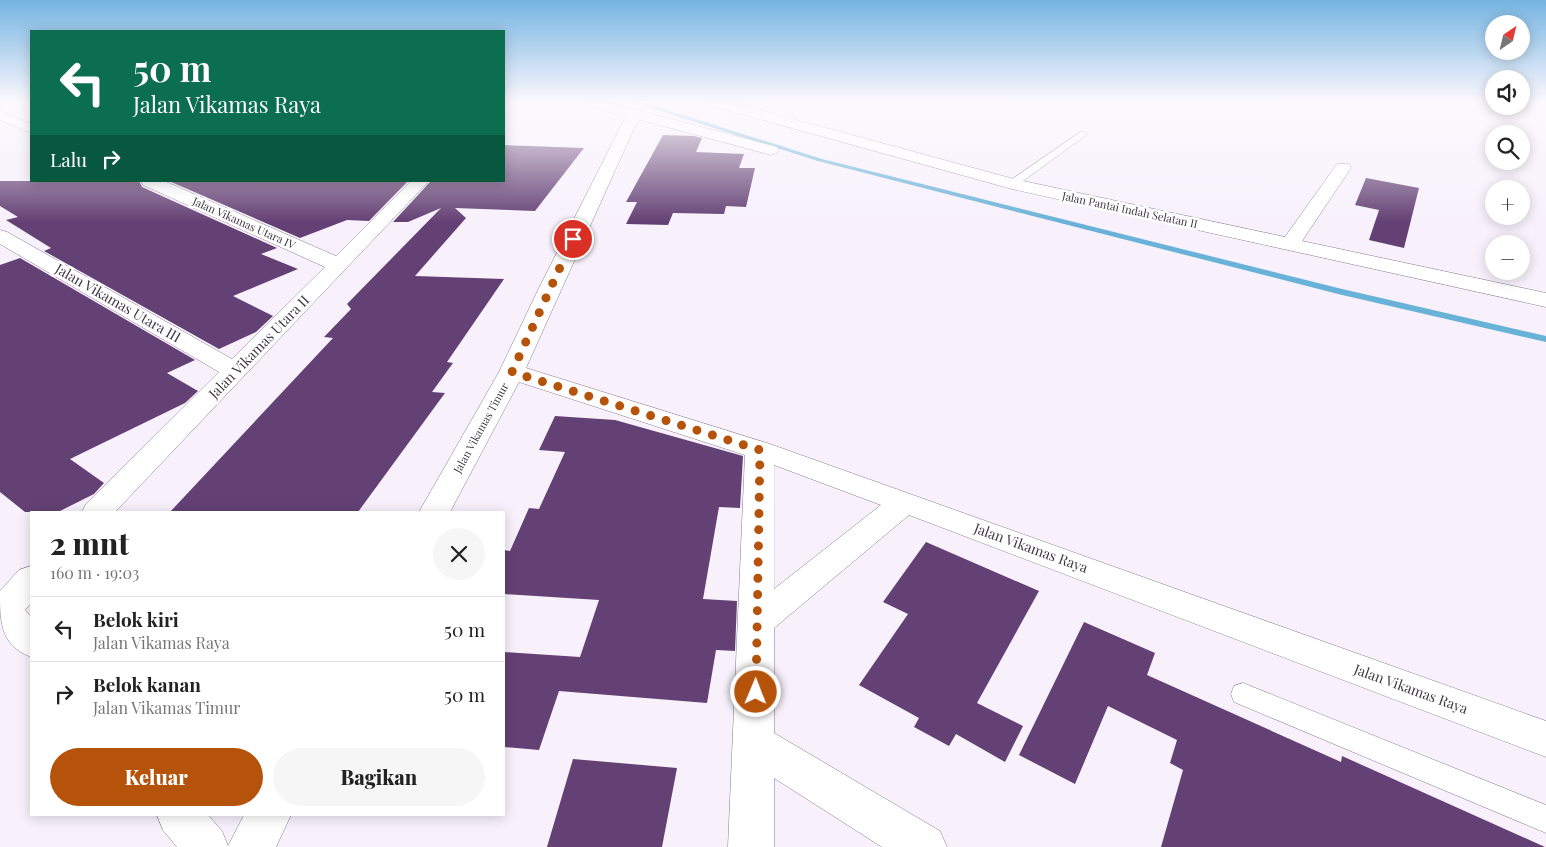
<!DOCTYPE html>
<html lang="id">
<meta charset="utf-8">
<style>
:root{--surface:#fff;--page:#f6f6f6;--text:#222;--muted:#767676;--line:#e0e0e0;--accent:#b45309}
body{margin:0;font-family:"Playfair Display",serif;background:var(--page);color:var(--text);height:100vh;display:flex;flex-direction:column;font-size:19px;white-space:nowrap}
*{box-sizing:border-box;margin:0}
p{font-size:16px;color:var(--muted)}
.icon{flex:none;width:28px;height:28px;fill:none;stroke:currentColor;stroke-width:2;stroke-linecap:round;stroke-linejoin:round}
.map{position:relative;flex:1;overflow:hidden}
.side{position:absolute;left:30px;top:511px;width:475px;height:305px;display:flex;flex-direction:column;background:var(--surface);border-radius:0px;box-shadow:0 2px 12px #0003}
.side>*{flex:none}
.guide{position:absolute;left:30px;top:30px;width:475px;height:152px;border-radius:0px;box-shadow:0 2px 12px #0003;background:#0b6e4f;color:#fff;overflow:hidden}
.needle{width:32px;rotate:35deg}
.controls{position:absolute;left:1485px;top:15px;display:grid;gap:10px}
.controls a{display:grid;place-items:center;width:45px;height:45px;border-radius:50%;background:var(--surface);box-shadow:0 2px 12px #0003;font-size:25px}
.pin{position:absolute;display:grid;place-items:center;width:42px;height:42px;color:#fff;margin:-21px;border:2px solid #fff;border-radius:50%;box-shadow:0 1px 5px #0007}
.me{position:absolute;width:55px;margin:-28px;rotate:1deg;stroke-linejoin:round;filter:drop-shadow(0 0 4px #0008)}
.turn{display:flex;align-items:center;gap:18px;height:105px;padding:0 20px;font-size:22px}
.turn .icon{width:65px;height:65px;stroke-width:2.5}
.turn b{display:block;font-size:35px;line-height:42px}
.then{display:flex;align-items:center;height:48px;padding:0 20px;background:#0003;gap:10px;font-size:19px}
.round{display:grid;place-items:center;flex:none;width:52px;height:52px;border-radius:26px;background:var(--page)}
.summary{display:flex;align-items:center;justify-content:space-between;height:85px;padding:0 20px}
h1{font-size:30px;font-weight:800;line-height:38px}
.cta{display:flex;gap:10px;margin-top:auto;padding:10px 20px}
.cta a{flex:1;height:58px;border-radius:30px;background:var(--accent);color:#fff;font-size:20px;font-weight:800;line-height:58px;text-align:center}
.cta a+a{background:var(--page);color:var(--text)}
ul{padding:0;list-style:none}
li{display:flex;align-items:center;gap:15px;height:65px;padding:0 20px;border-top:1px solid var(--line)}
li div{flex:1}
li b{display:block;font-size:19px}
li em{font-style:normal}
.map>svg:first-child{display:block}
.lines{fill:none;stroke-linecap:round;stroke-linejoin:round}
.stream{fill:#69b2d7;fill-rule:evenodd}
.building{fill:#644174}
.service-casing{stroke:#8b7b93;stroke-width:1}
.minor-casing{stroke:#8b7b93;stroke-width:1}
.service{fill:#fff;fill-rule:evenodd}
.minor{fill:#fff;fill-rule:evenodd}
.route{stroke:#b45309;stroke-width:9;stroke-dasharray:0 16.2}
.labels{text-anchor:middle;stroke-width:5;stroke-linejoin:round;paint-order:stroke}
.far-street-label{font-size:11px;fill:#3f3843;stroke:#fff}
.street-label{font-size:14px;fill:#3f3843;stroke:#fff}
</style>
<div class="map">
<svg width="1546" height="847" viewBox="0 0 1546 847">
<rect width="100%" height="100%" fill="#f8f1fc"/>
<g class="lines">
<path class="stream" d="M 635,103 L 645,103 L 822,159 L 1338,288 L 1546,336 L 1546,342 L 1338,294 L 818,161 Z"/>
</g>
<path class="building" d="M 663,135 L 694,136 L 702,138 L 696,152 L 744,154 L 739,168 L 755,168 L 746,207 L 726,206 L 724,214 L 673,213 L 668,225 L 626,224 L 637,202 L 626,202 Z
M 504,145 L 584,148 L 535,211 L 455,208 L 466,218 L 415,276 L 504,279 L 447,362 L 453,363 L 432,392 L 445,393 L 358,512 L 170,512 L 333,338 L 324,337 L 351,309 L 347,304 L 441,208 L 408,222 L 393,222 L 431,181 L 504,181 Z
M 1366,178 L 1419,188 L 1404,248 L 1369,240 L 1379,210 L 1355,205 Z
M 0,181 L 139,181 L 142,187 L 277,248 L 261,254 L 298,269 L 233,296 L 273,316 L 256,332 L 219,349 L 44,251 L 51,248 L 6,220 L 18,217 L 0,206 Z
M 169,181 L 408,181 L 369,221 L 347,220 L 300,238 Z
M 20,258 L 195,360 L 167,373 L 198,391 L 185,403 L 70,459 L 104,483 L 94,494 L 58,512 L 25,512 L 0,492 L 0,265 Z
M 555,416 L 615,420 L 743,456 L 740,508 L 719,507 L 703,599 L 737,601 L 735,651 L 716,650 L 707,703 L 559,691 L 539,750 L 504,747 L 504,652 L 580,657 L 599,600 L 504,594 L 504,550 L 510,551 L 529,508 L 539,509 L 565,452 L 539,450 Z
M 926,542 L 1039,591 L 977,703 L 1023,726 L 1005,762 L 956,734 L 949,746 L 914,727 L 919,718 L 859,685 L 908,614 L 883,602 Z
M 1084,622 L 1155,653 L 1147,675 L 1341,762 L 1342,756 L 1545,847 L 1161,847 L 1183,770 L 1170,763 L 1177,740 L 1108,706 L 1075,784 L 1019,755 Z
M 573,759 L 677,768 L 662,847 L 547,847 Z"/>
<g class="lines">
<g class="service-casing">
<path id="service" d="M 1082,131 L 1087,134 L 1085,136 L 1016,186 L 1008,186 L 1007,184 L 1008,182 Z
M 1243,683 L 1546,805 L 1546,833 L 1234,702 L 1231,694 L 1234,686 Z"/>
</g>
<g class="minor-casing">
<path id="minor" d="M 586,103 L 610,103 L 777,147 L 779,150 L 777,153 L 771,155 L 641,120 L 636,124 L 526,368 L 770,444 L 1546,721 L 1546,757 L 909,515 L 774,628 L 774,733 L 940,831 L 947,847 L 882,847 L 774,778 L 774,847 L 728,847 L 745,455 L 519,382 L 450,512 L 419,512 L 499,372 L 538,290 L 623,122 L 628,117 L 588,106 ZM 774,465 L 881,505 L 774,589 Z
M 710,103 L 734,103 L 1014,179 L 1285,237 L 1337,164 L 1349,164 L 1351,168 L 1302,241 L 1546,293 L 1546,307 L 1012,189 L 712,106 Z
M 0,111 L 31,124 L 31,133 L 0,120 Z
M 141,181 L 164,181 L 336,256 L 411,181 L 429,181 L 115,512 L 82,512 L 86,504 L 219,372 L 0,244 L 0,230 L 7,232 L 232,359 L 325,267 L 143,185 Z
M 31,566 L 31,603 L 25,610 L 31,617 L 31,657 C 0,645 0,622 0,591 L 19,570 Z
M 157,815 L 208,815 L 222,831 L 228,846 L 244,815 L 291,815 L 276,847 L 177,847 L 163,830 Z"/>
</g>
<use href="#service" class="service"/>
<use href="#minor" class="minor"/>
</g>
<linearGradient id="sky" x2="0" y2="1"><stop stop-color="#75b3e1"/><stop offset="0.46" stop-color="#fcf9fe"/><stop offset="1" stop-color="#fcf9fe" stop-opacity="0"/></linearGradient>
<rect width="1546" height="222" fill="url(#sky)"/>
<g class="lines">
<path class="route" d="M 573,239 L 512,372 L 760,450 L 756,692"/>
</g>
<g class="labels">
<g class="far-street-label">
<text transform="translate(1130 210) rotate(12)" y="4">Jalan Pantai Indah Selatan II</text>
<text transform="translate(244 223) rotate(24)" y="4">Jalan Vikamas Utara IV</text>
<text transform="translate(481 428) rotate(-61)" y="4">Jalan Vikamas Timur</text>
</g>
<g class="street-label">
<text transform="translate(118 303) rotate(30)" y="5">Jalan Vikamas Utara III</text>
<text transform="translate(259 347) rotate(-46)" y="5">Jalan Vikamas Utara II</text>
<text transform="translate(1031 548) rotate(20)" y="5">Jalan Vikamas Raya</text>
<text transform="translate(1411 689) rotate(20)" y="5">Jalan Vikamas Raya</text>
</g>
</g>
</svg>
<div class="controls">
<a><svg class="needle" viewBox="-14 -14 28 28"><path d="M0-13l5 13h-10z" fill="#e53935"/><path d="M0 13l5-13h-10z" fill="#767676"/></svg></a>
<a><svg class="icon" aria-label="sound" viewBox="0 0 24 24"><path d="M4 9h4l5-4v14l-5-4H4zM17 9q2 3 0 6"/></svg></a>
<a><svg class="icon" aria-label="search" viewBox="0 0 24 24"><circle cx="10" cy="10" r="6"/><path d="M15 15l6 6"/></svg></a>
<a>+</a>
<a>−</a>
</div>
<div class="pin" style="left:573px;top:239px;background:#d93025"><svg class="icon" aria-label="arrive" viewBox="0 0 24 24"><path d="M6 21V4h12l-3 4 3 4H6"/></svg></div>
<svg class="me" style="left:756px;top:692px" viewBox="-20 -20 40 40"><circle r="17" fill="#b45309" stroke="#fff" stroke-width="3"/><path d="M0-11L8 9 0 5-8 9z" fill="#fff"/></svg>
<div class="guide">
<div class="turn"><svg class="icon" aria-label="left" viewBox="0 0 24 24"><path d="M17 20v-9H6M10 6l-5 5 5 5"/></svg><div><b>50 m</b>Jalan Vikamas Raya</div></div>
<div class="then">Lalu<svg class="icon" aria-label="right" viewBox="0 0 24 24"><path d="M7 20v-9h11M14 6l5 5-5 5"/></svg></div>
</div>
<section class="side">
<div class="summary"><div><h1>2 mnt</h1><p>160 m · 19:03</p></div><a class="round"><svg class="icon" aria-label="close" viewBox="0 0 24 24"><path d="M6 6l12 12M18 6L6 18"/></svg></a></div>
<ul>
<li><svg class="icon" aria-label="left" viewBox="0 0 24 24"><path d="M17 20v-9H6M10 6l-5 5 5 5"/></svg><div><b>Belok kiri</b><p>Jalan Vikamas Raya</p></div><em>50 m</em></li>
<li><svg class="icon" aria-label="right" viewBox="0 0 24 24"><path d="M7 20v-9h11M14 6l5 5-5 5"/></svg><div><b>Belok kanan</b><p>Jalan Vikamas Timur</p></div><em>50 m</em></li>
</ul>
<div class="cta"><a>Keluar</a><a>Bagikan</a></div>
</section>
</div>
